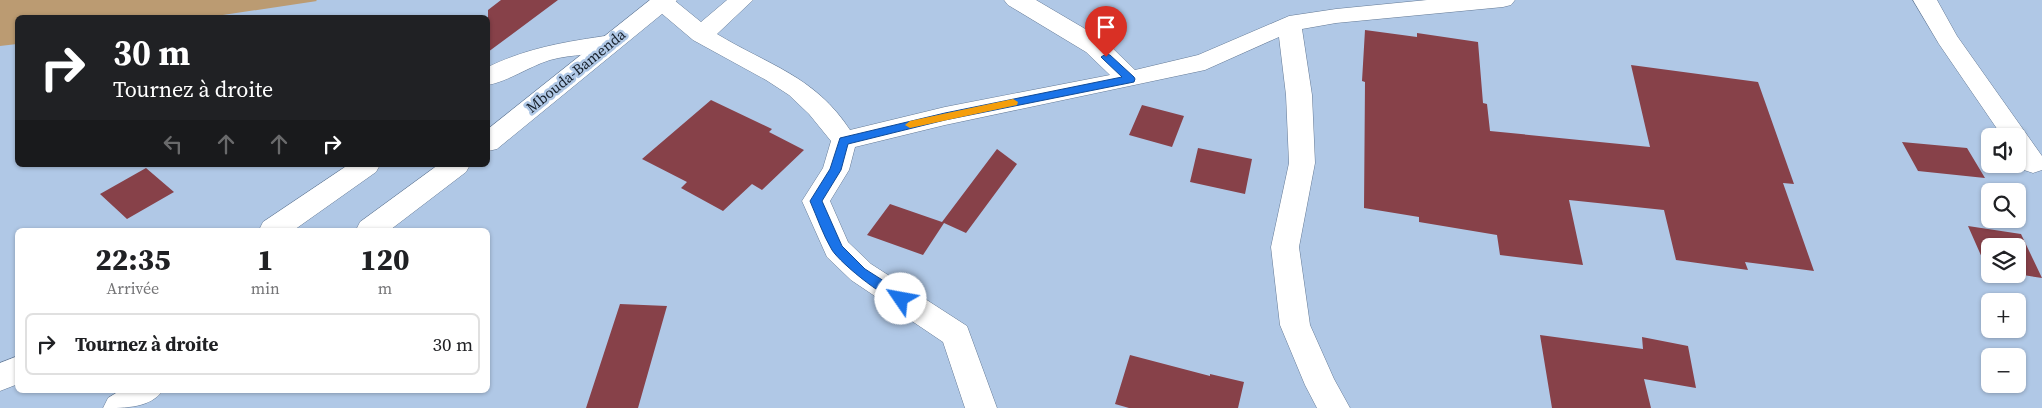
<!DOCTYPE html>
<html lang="fr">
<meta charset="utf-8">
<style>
:root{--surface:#fff;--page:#f2f2f2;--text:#202124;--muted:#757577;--line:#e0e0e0}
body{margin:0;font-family:"Source Serif 4",serif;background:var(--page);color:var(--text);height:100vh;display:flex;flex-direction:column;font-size:19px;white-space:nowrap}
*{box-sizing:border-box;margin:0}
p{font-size:16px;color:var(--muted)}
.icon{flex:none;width:28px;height:28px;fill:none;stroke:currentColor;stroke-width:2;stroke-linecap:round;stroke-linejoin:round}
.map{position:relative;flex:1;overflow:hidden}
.details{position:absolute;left:15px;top:228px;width:475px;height:165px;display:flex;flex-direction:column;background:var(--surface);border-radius:8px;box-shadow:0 1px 4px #0004}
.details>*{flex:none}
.top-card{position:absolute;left:15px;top:15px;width:475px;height:152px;border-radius:8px;box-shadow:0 1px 4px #0004;background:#202124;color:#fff;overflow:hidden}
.tools{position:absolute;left:1981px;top:128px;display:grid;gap:10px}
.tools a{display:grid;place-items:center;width:45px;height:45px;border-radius:8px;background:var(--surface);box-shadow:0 1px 4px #0004;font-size:25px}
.pin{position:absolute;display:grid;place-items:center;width:42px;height:42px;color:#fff;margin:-51px -21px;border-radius:50% 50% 50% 0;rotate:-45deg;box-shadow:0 0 5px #0007}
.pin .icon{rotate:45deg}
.me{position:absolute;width:55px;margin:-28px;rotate:303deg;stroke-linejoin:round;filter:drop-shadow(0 0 4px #0008)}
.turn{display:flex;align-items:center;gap:18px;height:105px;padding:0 15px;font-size:22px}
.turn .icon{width:65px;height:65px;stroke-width:2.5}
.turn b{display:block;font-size:35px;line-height:42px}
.lanes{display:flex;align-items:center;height:48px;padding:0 15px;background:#0003;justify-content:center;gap:25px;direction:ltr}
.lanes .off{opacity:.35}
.eta{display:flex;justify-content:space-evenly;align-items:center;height:85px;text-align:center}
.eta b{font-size:30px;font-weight:800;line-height:35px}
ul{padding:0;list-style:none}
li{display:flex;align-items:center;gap:15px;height:62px;margin:0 10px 8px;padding:0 5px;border:2px solid var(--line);border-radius:8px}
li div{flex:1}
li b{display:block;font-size:19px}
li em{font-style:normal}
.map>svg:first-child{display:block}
.green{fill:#bb9b72}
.building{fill:#874149}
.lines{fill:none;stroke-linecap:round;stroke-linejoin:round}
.minor-casing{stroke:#647a96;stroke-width:1}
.trunk-casing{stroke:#647a96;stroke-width:1}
.minor{fill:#fff;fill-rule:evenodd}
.trunk{fill:#fff;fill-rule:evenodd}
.route{fill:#1a73e8;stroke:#114b97}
.slow{fill:#f59e0b}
.labels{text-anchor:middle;stroke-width:5;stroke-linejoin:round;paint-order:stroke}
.street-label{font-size:15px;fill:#17202b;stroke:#b0c8e6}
</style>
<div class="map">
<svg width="2042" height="408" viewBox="0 0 2042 408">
<rect width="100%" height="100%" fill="#b0c8e6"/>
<path class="green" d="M 0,0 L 316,0 L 317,1 L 203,18 L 18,18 L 17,44 L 0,46 Z"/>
<path class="building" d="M 501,0 L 558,0 L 488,52 L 488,10 Z
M 1365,30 L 1417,37 L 1417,33 L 1478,42 L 1483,103 L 1487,104 L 1490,131 L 1650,147 L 1631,65 L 1758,82 L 1794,184 L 1783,183 L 1814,271 L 1745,262 L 1748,270 L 1676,260 L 1664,210 L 1569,200 L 1583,265 L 1500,255 L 1497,235 L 1419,222 L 1419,217 L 1364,208 L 1365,82 L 1362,81 Z
M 711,100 L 772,129 L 769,132 L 804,150 L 762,190 L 752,184 L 723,211 L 681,188 L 687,182 L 642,159 Z
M 1142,105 L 1184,116 L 1172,147 L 1129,135 Z
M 1902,142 L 1967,148 L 1985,178 L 1918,171 Z
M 1198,148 L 1252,159 L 1245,194 L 1190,182 Z
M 997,149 L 1017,164 L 966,233 L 944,223 L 923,255 L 867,235 L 890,204 L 942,222 Z
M 146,168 L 174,192 L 127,219 L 100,194 Z
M 1968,226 L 2021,234 L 2042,278 L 2017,274 L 2018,246 L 1990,246 L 1990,270 L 1987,269 Z
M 620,304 L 667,306 L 638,408 L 586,408 Z
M 1540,335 L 1643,349 L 1642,337 L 1688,346 L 1696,388 L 1644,379 L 1651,408 L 1552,408 Z
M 1130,355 L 1210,376 L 1210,374 L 1244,382 L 1238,408 L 1129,408 L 1115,404 Z"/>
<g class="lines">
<g class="minor-casing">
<path id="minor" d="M 652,0 L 674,0 L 701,22 L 727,0 L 753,0 L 717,34 C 768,65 815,76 850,130 L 945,107 L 1110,75 L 1086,52 L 1008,5 L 1004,0 L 1036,0 L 1104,40 L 1135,70 L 1198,55 L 1289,16 L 1336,9 L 1427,0 L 1515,0 L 1511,5 L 1503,7 L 1336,23 L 1302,29 L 1312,95 L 1315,163 L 1299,247 L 1310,325 L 1334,379 L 1350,408 L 1317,408 L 1305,385 L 1280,325 L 1271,247 L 1289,163 L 1286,95 L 1279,37 L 1205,70 L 945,125 L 855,147 L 849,170 L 830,201 L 848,242 L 871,264 L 967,326 L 997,408 L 965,408 L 943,342 L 851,280 L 827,257 L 802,201 L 823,168 L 831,141 L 809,114 L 789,95 L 766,80 L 693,40 L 654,7 L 650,2 Z
M 1913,0 L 1937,0 L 1957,36 L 2042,156 L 2042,170 L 2033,173 L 2024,170 L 2018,160 L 2018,136 L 2002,136 L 1939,44 Z
M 611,35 L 619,38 L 623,43 L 619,48 C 597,55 572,54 550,60 C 528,67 509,81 488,85 L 488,67 C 530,47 565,42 611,35 Z
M 348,165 L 380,165 L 376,172 L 294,230 L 259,230 L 263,222 Z
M 18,356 L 18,384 L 0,391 L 0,363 Z"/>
</g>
<g class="trunk-casing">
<path id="trunk" d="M 650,0 L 677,0 L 673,5 L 497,149 L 488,151 L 488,129 Z
M 438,165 L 470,165 L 466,172 L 390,230 L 356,230 L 360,222 Z
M 121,390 L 163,390 C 151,408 126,408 103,408 L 108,398 Z"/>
</g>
<use href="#minor" class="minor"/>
<use href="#trunk" class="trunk"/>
</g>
<path class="route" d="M 1106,54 L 1110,55 L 1134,77 L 1135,79 L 1134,82 L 945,120 L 848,144 L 841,170 L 822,201 L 842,246 L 865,269 L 906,295 L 907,299 L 906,302 C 892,306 840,263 832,250 C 823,235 817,217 810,201 L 830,169 L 840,138 L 945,113 L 1122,77 L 1103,59 L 1101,57 Z"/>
<path class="slow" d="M 1013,99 L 1018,102 L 1017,105 L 910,128 L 905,125 L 910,121 Z"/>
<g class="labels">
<g class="street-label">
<text transform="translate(576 71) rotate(-39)" y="5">Mbouda-Bamenda</text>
</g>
</g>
</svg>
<div class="tools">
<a><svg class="icon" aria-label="sound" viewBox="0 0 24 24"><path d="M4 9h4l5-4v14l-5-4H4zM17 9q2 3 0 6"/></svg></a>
<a><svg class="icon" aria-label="search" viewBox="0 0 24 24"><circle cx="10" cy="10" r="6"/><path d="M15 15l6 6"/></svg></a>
<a><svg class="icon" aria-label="layers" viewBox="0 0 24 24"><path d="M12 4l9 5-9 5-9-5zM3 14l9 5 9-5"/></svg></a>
<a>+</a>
<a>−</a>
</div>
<div class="pin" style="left:1106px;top:57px;background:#d93025"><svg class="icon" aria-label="arrive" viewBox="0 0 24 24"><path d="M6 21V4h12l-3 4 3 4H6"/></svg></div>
<svg class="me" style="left:901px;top:299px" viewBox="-20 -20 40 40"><circle r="19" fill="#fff"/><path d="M0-13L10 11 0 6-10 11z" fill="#1a73e8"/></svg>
<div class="top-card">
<div class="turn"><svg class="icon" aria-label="right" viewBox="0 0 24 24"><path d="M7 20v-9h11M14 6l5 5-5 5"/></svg><div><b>30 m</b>Tournez à droite</div></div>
<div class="lanes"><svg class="icon off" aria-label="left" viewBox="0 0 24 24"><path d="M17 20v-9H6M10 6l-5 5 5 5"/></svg><svg class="icon off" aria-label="ahead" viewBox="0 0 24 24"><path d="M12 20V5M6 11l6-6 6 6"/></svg><svg class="icon off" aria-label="ahead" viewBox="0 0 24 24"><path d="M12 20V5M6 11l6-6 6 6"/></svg><svg class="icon" aria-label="right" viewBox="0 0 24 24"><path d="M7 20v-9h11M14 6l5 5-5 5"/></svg></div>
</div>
<section class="details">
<div class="eta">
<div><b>22:35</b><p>Arrivée</p></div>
<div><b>1</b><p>min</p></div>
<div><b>120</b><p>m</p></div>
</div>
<ul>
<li><svg class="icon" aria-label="right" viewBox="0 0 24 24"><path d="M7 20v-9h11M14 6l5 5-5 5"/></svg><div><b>Tournez à droite</b></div><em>30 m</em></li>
</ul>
</section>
</div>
